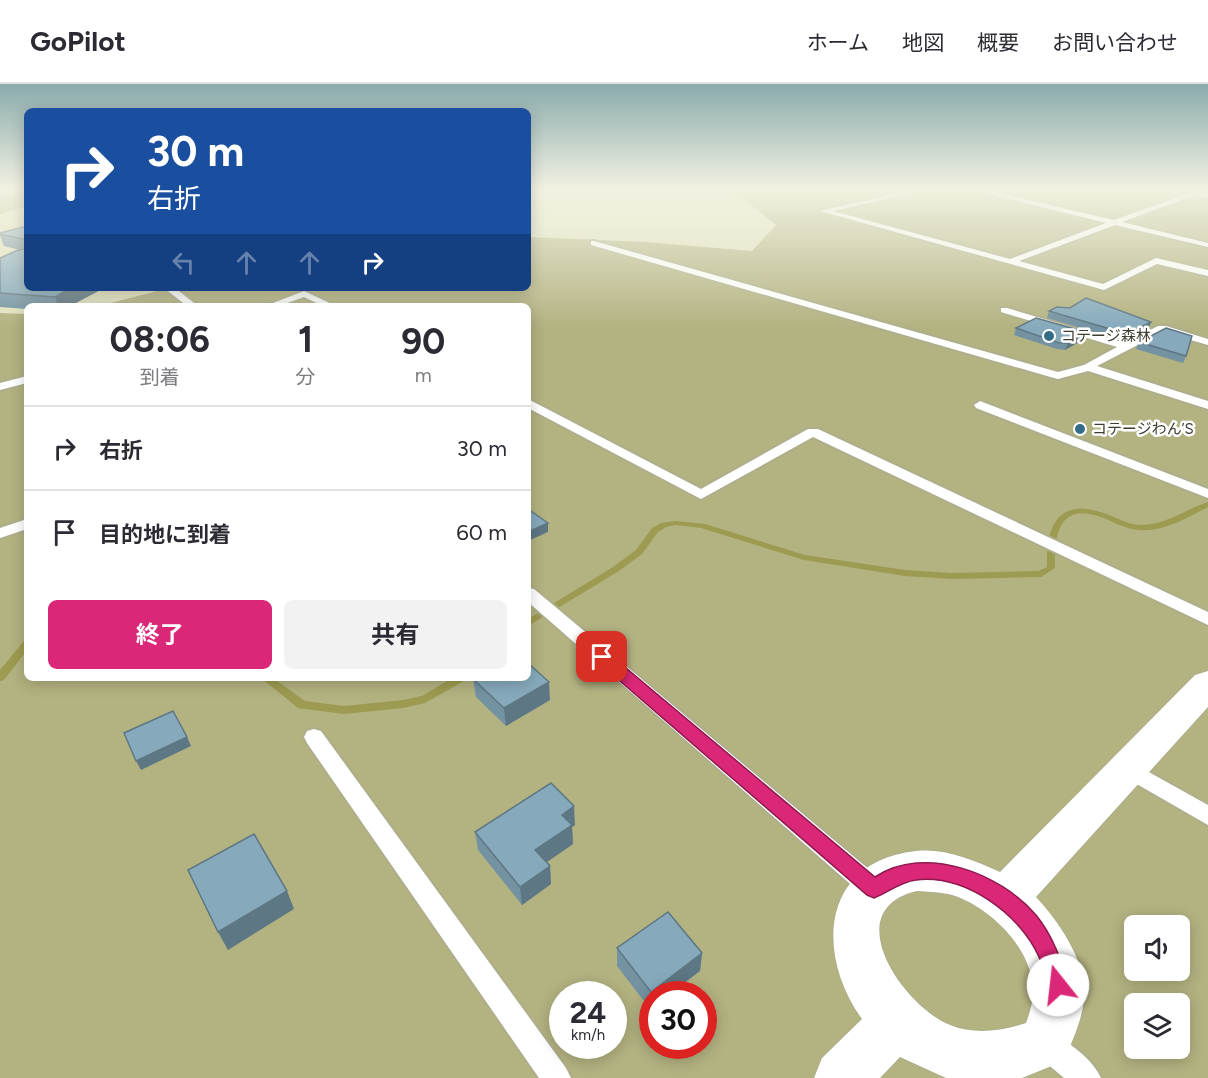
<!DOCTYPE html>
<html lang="ja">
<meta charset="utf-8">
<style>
:root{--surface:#fff;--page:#f2f2f3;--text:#2b2b33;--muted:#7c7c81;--line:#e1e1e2;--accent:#db2777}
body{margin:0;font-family:Figtree,"Noto Sans JP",sans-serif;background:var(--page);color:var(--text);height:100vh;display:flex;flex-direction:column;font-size:22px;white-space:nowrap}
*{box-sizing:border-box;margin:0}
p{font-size:20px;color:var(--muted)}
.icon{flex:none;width:33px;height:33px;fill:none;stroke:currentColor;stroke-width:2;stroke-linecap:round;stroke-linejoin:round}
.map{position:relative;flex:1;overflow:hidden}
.sheet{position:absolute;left:24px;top:219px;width:507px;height:378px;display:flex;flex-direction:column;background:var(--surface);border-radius:9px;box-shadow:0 3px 15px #0003}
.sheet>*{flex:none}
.banner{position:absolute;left:24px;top:24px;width:507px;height:183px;border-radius:9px;box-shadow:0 3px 15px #0003;background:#1a4fa0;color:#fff;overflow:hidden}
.tools{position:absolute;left:1124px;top:831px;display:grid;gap:12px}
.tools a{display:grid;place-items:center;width:66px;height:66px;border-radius:9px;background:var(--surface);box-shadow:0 3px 15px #0003;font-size:30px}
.speed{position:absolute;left:549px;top:897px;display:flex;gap:12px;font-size:30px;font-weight:700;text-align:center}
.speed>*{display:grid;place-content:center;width:78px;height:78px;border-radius:50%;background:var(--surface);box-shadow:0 3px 15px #0003;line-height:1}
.speed small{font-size:15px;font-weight:400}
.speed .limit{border:9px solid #d22;background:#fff;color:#111}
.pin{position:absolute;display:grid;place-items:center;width:51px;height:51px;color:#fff;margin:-26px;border-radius:12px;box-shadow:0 3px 9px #0006}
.me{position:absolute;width:66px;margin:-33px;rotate:344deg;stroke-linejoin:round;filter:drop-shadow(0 0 4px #0008)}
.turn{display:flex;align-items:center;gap:21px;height:126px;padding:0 24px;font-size:27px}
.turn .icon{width:78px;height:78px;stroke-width:2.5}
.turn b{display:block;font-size:42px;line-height:51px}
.lanes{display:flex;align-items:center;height:57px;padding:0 24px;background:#0003;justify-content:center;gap:30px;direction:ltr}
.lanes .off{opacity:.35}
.eta{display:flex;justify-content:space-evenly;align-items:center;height:102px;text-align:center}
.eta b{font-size:36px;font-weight:700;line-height:42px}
.action{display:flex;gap:12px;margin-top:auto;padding:12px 24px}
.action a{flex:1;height:69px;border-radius:9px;background:var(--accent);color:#fff;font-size:24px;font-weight:700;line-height:69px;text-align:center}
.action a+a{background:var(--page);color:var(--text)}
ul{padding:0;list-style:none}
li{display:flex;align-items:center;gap:18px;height:84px;padding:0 24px;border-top:2px solid var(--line)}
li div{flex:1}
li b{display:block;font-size:22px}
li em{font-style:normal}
header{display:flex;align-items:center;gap:36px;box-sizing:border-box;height:84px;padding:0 30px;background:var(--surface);border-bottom:2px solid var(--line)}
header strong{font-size:28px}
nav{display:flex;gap:33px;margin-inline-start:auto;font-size:21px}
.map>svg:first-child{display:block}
.green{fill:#b3b281;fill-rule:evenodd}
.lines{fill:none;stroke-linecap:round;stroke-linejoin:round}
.stream{fill:#9d9b51;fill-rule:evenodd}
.lane-casing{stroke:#aeae8c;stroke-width:4}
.street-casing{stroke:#aeae8c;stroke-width:2}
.lane{fill:#fff;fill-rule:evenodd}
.street{fill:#fff;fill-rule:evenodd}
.wall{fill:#7392a2}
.shaded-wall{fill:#5e7784}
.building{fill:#86aabc;stroke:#5e7784;stroke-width:1.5}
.route{fill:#db2777;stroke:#8e194d;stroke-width:1.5}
.poi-dot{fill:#336c86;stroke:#fff;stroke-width:2}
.labels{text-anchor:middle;stroke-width:5;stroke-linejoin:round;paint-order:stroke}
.far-poi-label{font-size:15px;fill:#3e3e30;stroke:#fff;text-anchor:start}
</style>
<header>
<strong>GoPilot</strong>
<nav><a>ホーム</a><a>地図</a><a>概要</a><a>お問い合わせ</a></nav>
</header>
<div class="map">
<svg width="1208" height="994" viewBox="0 0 1208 994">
<rect width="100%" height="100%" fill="#e2e2bf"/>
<path class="green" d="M 706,104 L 1208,104 L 1208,994 L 0,994 L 0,229 L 27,230 L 27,594 L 528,594 L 528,222 L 99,222 L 169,204 L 528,204 L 528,153 L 647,158 L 752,167 L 776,141 L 740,112 ZM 1134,842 L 1179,842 L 1179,886 L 1134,886 ZM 562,910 L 614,910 L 614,962 L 562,962 ZM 652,910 L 704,910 L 704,962 L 652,962 ZM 1134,920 L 1179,920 L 1179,964 L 1134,964 Z
M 27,107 L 27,122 L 0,130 L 0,111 Z"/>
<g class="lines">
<path class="stream" d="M 1208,418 L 1208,423 C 1187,434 1163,448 1139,446 C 1126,445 1115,439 1104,434 C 1060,417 1054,448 1055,484 L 1041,493 L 952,495 L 905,492 L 804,476 L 701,444 L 676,441 L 666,443 L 658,448 L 642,470 L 619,487 L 528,542 L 528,535 L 613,483 L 636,466 L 652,444 L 661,439 L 676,437 L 705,440 L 805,471 L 905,486 L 952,489 L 1039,487 L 1047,483 C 1046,438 1060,412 1109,431 C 1120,435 1131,442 1143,441 C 1167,440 1186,425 1208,418 Z
M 27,556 L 27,566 L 4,596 L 0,597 L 0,586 L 24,557 Z
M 261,594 L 273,594 L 305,617 L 344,622 L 403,616 L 422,612 L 452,594 L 465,594 L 464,597 L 425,619 L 403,624 L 344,630 L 298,624 Z"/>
<g class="lane-casing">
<path id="lane" d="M 921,104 L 935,104 L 833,127 L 1010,175 L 1106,139 L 964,104 L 977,104 L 1114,136 L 1192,108 L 1208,110 L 1208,114 L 1195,111 L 1122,138 L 1208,159 L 1208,163 L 1115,141 L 1019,177 L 1103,200 L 1156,174 L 1208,186 L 1208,192 L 1157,180 L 1104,206 L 820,127 Z
M 594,157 L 1058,288 L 1084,281 L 1117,263 L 1001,228 L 1001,224 L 1007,224 L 1125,259 L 1158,242 L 1166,242 L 1208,255 L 1208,261 L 1163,248 L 1097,282 L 1208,317 L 1208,325 L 1088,287 L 1058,295 L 1054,294 L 591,161 L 591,157 Z
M 164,204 L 175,204 L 198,222 L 187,222 Z
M 304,207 L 336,222 L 323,222 L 304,213 L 279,222 L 265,222 Z
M 27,292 L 27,299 L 0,306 L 0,299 Z
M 528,315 L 701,405 L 808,345 L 818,345 L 1208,528 L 1208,541 L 813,353 L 701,415 L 528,324 Z
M 980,317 L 1208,405 L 1208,414 L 976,324 L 974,321 Z
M 27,435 L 27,445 L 0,454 L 0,444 Z
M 528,504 L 534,505 L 883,797 L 886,805 L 883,813 L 874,816 L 865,813 L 528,518 Z
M 314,645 L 321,647 L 566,984 L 571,994 L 539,994 L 307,659 L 304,653 L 307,647 Z
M 1129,677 L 1208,721 L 1208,741 L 1121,691 L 1118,685 L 1121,679 Z
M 1048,948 C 1067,956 1093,975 1101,994 L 1064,994 L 1038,972 L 1034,962 L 1038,952 Z"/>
</g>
<g class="street-casing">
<path id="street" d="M 1208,587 L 1208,623 L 1036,813 C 1060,839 1087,878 1084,915 C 1082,937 1072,957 1064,977 L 1022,994 L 946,994 L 900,973 L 880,994 L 814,994 L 822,974 L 862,935 C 815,870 821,777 916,767 C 945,764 973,776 1000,788 L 1195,591 ZM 917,807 C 931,808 945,808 958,813 C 994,827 1033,867 1033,907 C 1033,918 1030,928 1026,939 C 1002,947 974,951 950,941 C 904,923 836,826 917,807 Z"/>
</g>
<use href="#lane" class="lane"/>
<use href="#street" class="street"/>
</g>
<path class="wall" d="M 27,142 L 27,204 L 104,204 L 70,222 L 27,222 L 27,225 L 0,223 L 0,174 L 20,166 L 4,162 L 0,152 L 0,149 Z
M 1049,227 L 1149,244 L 1125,257 L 1047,234 Z
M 1016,244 L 1084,255 L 1065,266 L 1057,265 L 1014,251 Z
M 1139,258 L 1186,272 L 1183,279 L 1136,265 Z
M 473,595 L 550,616 L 506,642 L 476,613 Z
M 575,741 L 572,743 L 573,760 L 546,778 L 550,782 L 551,800 L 522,821 L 478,766 L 475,748 Z
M 617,864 L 702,869 L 700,887 L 650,925 L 617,882 Z"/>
<path class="shaded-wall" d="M 71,204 L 104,204 L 70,222 L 58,222 L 55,213 Z
M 1151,238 L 1149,244 L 1125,257 L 1127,250 Z
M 1086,248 L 1084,255 L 1065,266 L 1068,259 Z
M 548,439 L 548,448 L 528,457 L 528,448 Z
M 549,598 L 550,616 L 506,642 L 504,624 Z
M 187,653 L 191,662 L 141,686 L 136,677 Z
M 574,722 L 575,741 L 572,743 L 573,760 L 537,785 L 535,766 L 562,731 Z
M 550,782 L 551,800 L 522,821 L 520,803 Z
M 287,807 L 294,825 L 228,866 L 218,848 Z
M 702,869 L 700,887 L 669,910 L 652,910 L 652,923 L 650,925 L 651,908 Z"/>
<path class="building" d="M 27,142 L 27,156 L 0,150 L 0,149 Z
M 27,164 L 27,204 L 71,204 L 55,213 L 0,209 L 0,174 L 16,167 Z
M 1086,214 L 1151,238 L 1127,250 L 1049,227 L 1057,223 L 1070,224 Z
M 1036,234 L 1086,248 L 1068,259 L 1059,259 L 1016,244 Z
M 1166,244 L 1192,252 L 1186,272 L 1139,258 Z
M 528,425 L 548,439 L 528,448 Z
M 528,579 L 549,598 L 504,624 L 473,595 L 528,594 Z
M 173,627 L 187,653 L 136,677 L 124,649 Z
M 551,699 L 574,722 L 562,731 L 572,741 L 535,766 L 550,782 L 520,803 L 475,748 Z
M 254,750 L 287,807 L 218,848 L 188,786 Z
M 668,828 L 702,869 L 651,908 L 617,864 Z"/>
<linearGradient id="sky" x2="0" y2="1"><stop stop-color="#8aaaac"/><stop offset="0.43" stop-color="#f2f2e2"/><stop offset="1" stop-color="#f2f2e2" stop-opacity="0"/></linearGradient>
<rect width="1208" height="244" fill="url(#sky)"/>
<path class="route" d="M 602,568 L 608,569 L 875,793 C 925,760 1000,789 1036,831 C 1053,852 1061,876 1069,901 L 1066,909 L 1058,912 L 1050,909 C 1046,898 1044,885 1039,873 C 1020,830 965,790 916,796 C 900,798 889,808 874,814 L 867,811 L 597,577 L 595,573 L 597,569 Z"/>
<g class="poi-dot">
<circle cx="1049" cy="252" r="6"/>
<circle cx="1080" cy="345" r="6"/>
</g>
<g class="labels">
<g class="far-poi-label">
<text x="1061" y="257">コテージ森林</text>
<text x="1092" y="350">コテージわん’S</text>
</g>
</g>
</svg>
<div class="tools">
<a><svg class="icon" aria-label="sound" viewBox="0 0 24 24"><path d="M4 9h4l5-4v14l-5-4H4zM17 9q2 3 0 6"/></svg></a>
<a><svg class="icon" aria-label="layers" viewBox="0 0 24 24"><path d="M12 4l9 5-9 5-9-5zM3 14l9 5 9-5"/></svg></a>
</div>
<div class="speed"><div>24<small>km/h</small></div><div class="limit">30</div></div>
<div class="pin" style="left:602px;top:573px;background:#d93025"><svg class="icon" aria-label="arrive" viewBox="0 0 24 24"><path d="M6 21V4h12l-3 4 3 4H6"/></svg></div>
<svg class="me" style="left:1058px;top:901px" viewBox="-20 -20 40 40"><circle r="19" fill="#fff"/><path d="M0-13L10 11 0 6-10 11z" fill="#db2777"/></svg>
<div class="banner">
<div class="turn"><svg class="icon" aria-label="right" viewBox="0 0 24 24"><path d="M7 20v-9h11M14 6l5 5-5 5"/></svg><div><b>30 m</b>右折</div></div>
<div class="lanes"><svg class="icon off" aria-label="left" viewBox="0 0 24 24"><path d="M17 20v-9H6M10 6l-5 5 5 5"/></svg><svg class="icon off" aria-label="ahead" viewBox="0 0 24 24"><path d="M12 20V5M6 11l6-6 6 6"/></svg><svg class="icon off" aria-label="ahead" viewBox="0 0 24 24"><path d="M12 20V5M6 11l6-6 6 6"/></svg><svg class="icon" aria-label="right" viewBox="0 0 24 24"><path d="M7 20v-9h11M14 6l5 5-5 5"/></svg></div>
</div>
<section class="sheet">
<div class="eta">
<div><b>08:06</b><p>到着</p></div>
<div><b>1</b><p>分</p></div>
<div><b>90</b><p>m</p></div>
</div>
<ul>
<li><svg class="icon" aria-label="right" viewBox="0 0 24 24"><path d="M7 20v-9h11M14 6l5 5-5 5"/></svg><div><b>右折</b></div><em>30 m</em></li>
<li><svg class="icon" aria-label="arrive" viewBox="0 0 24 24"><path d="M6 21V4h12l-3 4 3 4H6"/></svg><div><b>目的地に到着</b></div><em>60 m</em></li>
</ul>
<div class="action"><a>終了</a><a>共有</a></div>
</section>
</div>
